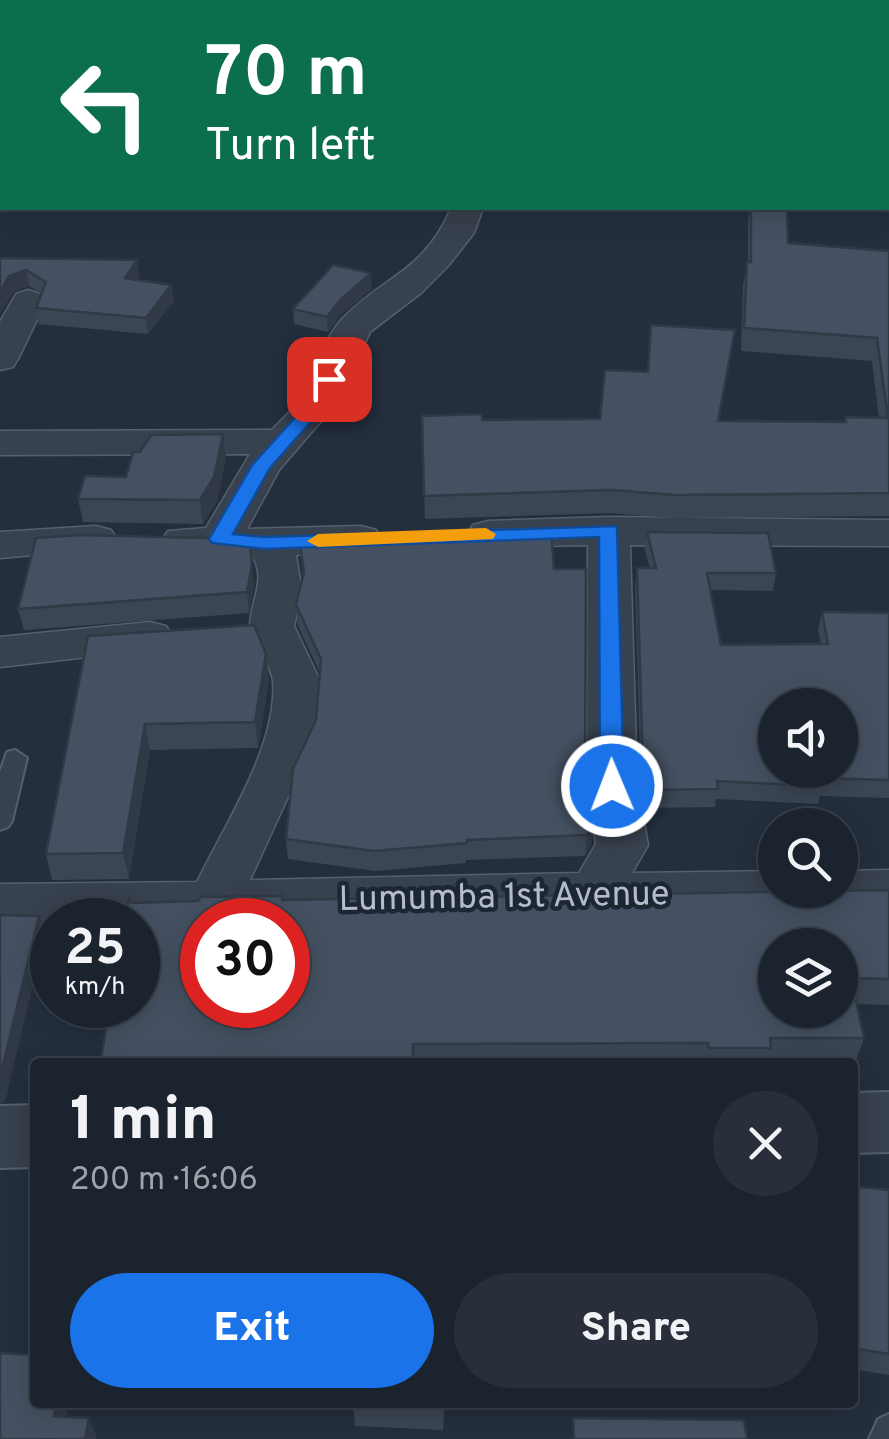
<!DOCTYPE html>
<meta charset="utf-8">
<style>
:root{--surface:#1b232e;--page:#282f3a;--text:#f1f3f6;--muted:#a0a4aa;--line:#39404a;--accent:#1a73e8}
body{margin:0;font-family:Overpass,sans-serif;background:var(--page);color:var(--text);height:100vh;display:flex;flex-direction:column;font-size:38px;white-space:nowrap}
*{box-sizing:border-box;margin:0}
p{font-size:32px;color:var(--muted)}
.icon{flex:none;width:55px;height:55px;fill:none;stroke:currentColor;stroke-width:2;stroke-linecap:round;stroke-linejoin:round}
.map{position:relative;flex:1;overflow:hidden}
.panel{position:absolute;left:30px;top:1058px;width:828px;height:350px;display:flex;flex-direction:column;background:var(--surface);border-radius:10px;box-shadow:0 5px 25px #0003,0 0 0 2px var(--line)}
.panel>*{flex:none}
.guide{position:absolute;left:0px;top:0px;width:890px;height:210px;box-shadow:0 5px 25px #0003,0 0 0 2px var(--line);background:#0b6e4f;color:#fff;overflow:hidden}
.buttons{position:absolute;left:758px;top:688px;display:grid;gap:20px}
.buttons a{display:grid;place-items:center;width:100px;height:100px;border-radius:50%;background:var(--surface);box-shadow:0 5px 25px #0003,0 0 0 2px var(--line);font-size:50px}
.speed{position:absolute;left:30px;top:898px;display:flex;gap:20px;font-size:50px;font-weight:700;text-align:center}
.speed>*{display:grid;place-content:center;width:130px;height:130px;border-radius:50%;background:var(--surface);box-shadow:0 5px 25px #0003,0 0 0 2px var(--line);line-height:1}
.speed small{font-size:25px;font-weight:400}
.speed .limit{border:15px solid #d22;background:#fff;color:#111}
.pin{position:absolute;display:grid;place-items:center;width:85px;height:85px;color:#fff;margin:-42px;border-radius:20px;box-shadow:0 5px 15px #0006}
.me{position:absolute;width:110px;margin:-55px;rotate:359deg;stroke-linejoin:round;filter:drop-shadow(0 0 8px #0008)}
.turn{display:flex;align-items:center;gap:35px;height:210px;padding:0 40px;font-size:45px}
.turn .icon{width:130px;height:130px;stroke-width:2.5}
.turn b{display:block;font-size:70px;line-height:85px}
.round{display:grid;place-items:center;flex:none;width:105px;height:105px;border-radius:52px;background:var(--page)}
.summary{display:flex;align-items:center;justify-content:space-between;height:170px;padding:0 40px}
h1{font-size:60px;font-weight:800;line-height:75px}
.primary-button{display:flex;gap:20px;margin-top:auto;padding:20px 40px}
.primary-button a{flex:1;height:115px;border-radius:60px;background:var(--accent);color:#fff;font-size:40px;font-weight:800;line-height:115px;text-align:center}
.primary-button a+a{background:var(--page);color:var(--text)}
.map>svg:first-child{display:block}
.lines{fill:none;stroke-linecap:round;stroke-linejoin:round}
.service-casing{stroke:#565f6c;stroke-width:4}
.minor-casing{stroke:#565f6c;stroke-width:3}
.tertiary-casing{stroke:#565f6c;stroke-width:4}
.service{fill:#38414e;fill-rule:evenodd}
.minor{fill:#38414e;fill-rule:evenodd}
.tertiary{fill:#38414e;fill-rule:evenodd}
.wall{fill:#3b4654}
.shaded-wall{fill:#303945}
.building{fill:#455162;stroke:#303945;stroke-width:2.5;fill-rule:evenodd}
.route{fill:#1a73e8;stroke:#114b97;stroke-width:2.5}
.slow{fill:#f59e0b}
.labels{text-anchor:middle;stroke-width:9;stroke-linejoin:round;paint-order:stroke}
.street-label{font-size:35px;fill:#b4bcc9;stroke:#1d2633}
</style>
<div class="map">
<svg width="889" height="1439" viewBox="0 0 889 1439">
<rect width="100%" height="100%" fill="#242f3e"/>
<g class="lines">
<g class="service-casing">
<path id="service" d="M 15,750 L 27,758 L 12,821 L 8,827 L 0,830 L 0,772 L 7,752 Z
M 889,1414 L 889,1439 L 869,1439 L 878,1419 Z"/>
</g>
<g class="minor-casing">
<path id="minor" d="M 451,208 L 483,208 L 474,233 L 448,266 L 421,293 L 370,332 L 336,404 L 279,470 L 247,529 L 361,526 L 376,530 L 382,539 L 376,548 L 296,555 L 302,592 L 294,626 L 319,679 L 314,740 L 250,880 L 579,873 L 596,844 L 587,786 L 588,545 L 488,547 L 473,543 L 467,534 L 473,525 L 488,521 L 609,517 L 889,520 L 889,546 L 630,545 L 637,786 L 648,845 L 632,873 L 775,871 L 775,890 L 840,890 L 840,871 L 889,870 L 889,912 L 202,920 L 202,924 L 138,926 L 138,920 L 52,920 L 52,928 L 0,926 L 0,884 L 197,882 C 224,826 278,745 273,681 C 271,662 250,643 250,624 C 251,601 267,578 252,556 L 168,549 L 162,540 L 168,531 L 206,528 L 250,454 L 0,455 L 0,431 L 272,430 C 282,419 295,408 303,395 C 315,372 324,337 343,318 C 384,276 425,271 451,208 Z
M 28,290 L 40,294 L 46,301 L 18,359 L 13,367 L 0,370 L 0,322 L 16,294 Z
M 96,526 L 111,530 L 117,539 L 111,548 L 0,558 L 0,532 Z
M 150,622 L 166,626 L 173,637 L 166,648 L 0,667 L 0,637 Z"/>
</g>
<g class="tertiary-casing">
<path id="tertiary" d="M 889,1092 L 889,1152 L 852,1153 L 852,1093 Z
M 35,1105 L 35,1167 L 0,1168 L 0,1106 Z"/>
</g>
<use href="#service" class="service"/>
<use href="#minor" class="minor"/>
<use href="#tertiary" class="tertiary"/>
</g>
<path class="wall" d="M 2,106 L 2,153 L 0,153 L 0,107 Z
M 750,208 L 787,208 L 788,243 L 889,251 L 889,516 L 672,518 L 609,513 L 425,519 L 422,416 L 482,420 L 600,419 L 647,372 L 651,325 L 735,330 L 719,421 L 844,422 L 845,417 L 879,418 L 872,361 L 741,351 L 743,284 L 748,262 L 748,220 Z
M 0,258 L 140,276 L 137,280 L 171,285 L 174,301 L 148,334 L 39,324 L 36,308 L 41,294 L 29,286 L 13,292 L 0,314 Z
M 372,289 L 340,315 L 328,332 L 294,324 L 293,309 Z
M 223,434 L 226,458 L 217,501 L 203,524 L 83,522 L 78,499 L 126,477 L 140,452 Z
M 647,532 L 776,573 L 773,591 L 711,590 L 721,645 L 821,644 L 818,630 L 822,612 L 889,613 L 889,798 L 820,796 L 818,804 L 716,799 L 715,807 L 645,808 L 641,786 L 635,586 L 637,568 L 650,568 L 645,550 Z
M 299,538 L 554,569 L 585,765 L 592,843 L 585,856 L 466,860 L 466,863 L 375,871 L 288,859 L 286,839 L 316,720 L 320,673 L 298,626 L 296,605 L 303,576 Z
M 254,586 L 249,613 L 24,630 L 18,609 Z
M 88,636 L 266,654 L 269,680 L 258,748 L 150,750 L 129,879 L 52,880 L 46,854 Z
M 889,890 L 889,1005 L 856,1004 L 864,1038 L 855,1063 L 102,1062 L 101,1059 L 132,903 Z
M 852,1186 L 889,1190 L 889,1375 L 852,1369 Z
M 353,1402 L 445,1402 L 443,1430 L 355,1426 Z"/>
<path class="shaded-wall" d="M 137,260 L 140,276 L 128,294 L 125,278 Z
M 26,270 L 29,286 L 13,292 L 0,314 L 0,292 L 9,276 Z
M 371,273 L 372,289 L 340,315 L 328,332 L 327,317 L 340,300 Z
M 171,285 L 174,301 L 148,334 L 146,318 Z
M 223,434 L 226,458 L 217,501 L 203,524 L 200,500 Z
M 250,543 L 254,586 L 249,613 L 247,592 Z
M 266,654 L 269,680 L 258,748 L 255,722 Z
M 145,724 L 150,750 L 129,879 L 123,853 Z
M 594,823 L 592,843 L 585,856 L 587,835 Z
M 39,916 L 45,935 L 5,1102 L 0,1104 L 0,1077 Z
M 57,1402 L 69,1402 L 62,1435 L 54,1416 Z
M 89,1418 L 97,1437 L 96,1439 L 85,1439 Z"/>
<path class="building" d="M 0,0 L 64,0 L 63,2 L 2,2 L 2,88 L 0,85 Z
M 2,106 L 2,137 L 0,137 L 0,107 Z
M 751,208 L 787,208 L 788,243 L 889,251 L 889,493 L 675,495 L 611,490 L 424,496 L 422,416 L 482,414 L 482,420 L 600,419 L 605,370 L 648,372 L 651,325 L 735,330 L 718,421 L 846,422 L 845,417 L 888,418 L 877,338 L 744,328 L 747,262 L 751,262 Z
M 0,258 L 137,260 L 125,278 L 171,285 L 146,318 L 36,308 L 46,282 L 26,270 L 9,276 L 0,292 Z
M 333,265 L 371,273 L 340,300 L 327,317 L 293,309 Z
M 223,434 L 214,477 L 200,500 L 78,499 L 85,476 L 126,477 L 133,452 L 140,452 L 151,435 Z
M 551,529 L 554,569 L 586,569 L 585,765 L 594,823 L 587,835 L 467,840 L 467,843 L 374,851 L 286,839 L 293,769 L 316,720 L 321,659 L 296,605 L 304,572 L 299,538 Z
M 647,532 L 768,533 L 776,573 L 707,573 L 721,645 L 828,644 L 822,612 L 889,613 L 889,780 L 821,778 L 822,786 L 717,781 L 718,789 L 647,790 L 643,768 L 637,568 L 656,568 ZM 775,705 L 840,705 L 840,770 L 775,770 Z
M 80,535 L 248,539 L 250,543 L 252,565 L 247,592 L 18,609 L 36,538 Z
M 254,625 L 266,654 L 255,722 L 145,724 L 123,853 L 46,854 L 88,636 Z
M 889,890 L 889,979 L 851,978 L 864,1038 L 770,1038 L 771,1048 L 709,1048 L 708,1043 L 413,1044 L 413,1057 L 101,1059 L 110,1005 L 138,1005 L 138,920 L 125,920 L 129,899 L 132,903 L 198,901 L 201,897 L 282,896 L 282,900 ZM 202,920 L 288,920 L 288,1005 L 202,1005 ZM 775,945 L 840,945 L 840,1010 L 775,1010 Z
M 0,915 L 39,916 L 0,1077 Z
M 852,1186 L 889,1190 L 889,1354 L 852,1348 Z
M 0,1353 L 35,1355 L 35,1402 L 57,1402 L 54,1416 L 89,1418 L 85,1439 L 0,1439 Z
M 573,1418 L 744,1420 L 747,1439 L 574,1439 Z"/>
<path class="route" d="M 329,373 L 338,379 L 323,408 L 270,468 L 233,534 L 265,537 L 617,526 L 624,786 L 620,792 L 612,794 L 600,786 L 599,537 L 265,549 L 212,543 L 209,539 L 252,465 L 309,402 L 323,375 Z"/>
<path class="slow" d="M 486,528 L 496,534 L 493,539 L 318,547 L 307,541 L 318,534 Z"/>
<g class="labels">
<g class="street-label">
<text transform="translate(504 895) rotate(-1)" y="12">Lumumba 1st Avenue</text>
</g>
</g>
</svg>
<div class="buttons">
<a><svg class="icon" aria-label="sound" viewBox="0 0 24 24"><path d="M4 9h4l5-4v14l-5-4H4zM17 9q2 3 0 6"/></svg></a>
<a><svg class="icon" aria-label="search" viewBox="0 0 24 24"><circle cx="10" cy="10" r="6"/><path d="M15 15l6 6"/></svg></a>
<a><svg class="icon" aria-label="layers" viewBox="0 0 24 24"><path d="M12 4l9 5-9 5-9-5zM3 14l9 5 9-5"/></svg></a>
</div>
<div class="speed"><div>25<small>km/h</small></div><div class="limit">30</div></div>
<div class="pin" style="left:329px;top:379px;background:#d93025"><svg class="icon" aria-label="arrive" viewBox="0 0 24 24"><path d="M6 21V4h12l-3 4 3 4H6"/></svg></div>
<svg class="me" style="left:612px;top:786px" viewBox="-20 -20 40 40"><circle r="17" fill="#1a73e8" stroke="#fff" stroke-width="3"/><path d="M0-11L8 9 0 5-8 9z" fill="#fff"/></svg>
<div class="guide">
<div class="turn"><svg class="icon" aria-label="left" viewBox="0 0 24 24"><path d="M17 20v-9H6M10 6l-5 5 5 5"/></svg><div><b>70 m</b>Turn left</div></div>
</div>
<section class="panel">
<div class="summary"><div><h1>1 min</h1><p>200 m · 16:06</p></div><a class="round"><svg class="icon" aria-label="close" viewBox="0 0 24 24"><path d="M6 6l12 12M18 6L6 18"/></svg></a></div>
<div class="primary-button"><a>Exit</a><a>Share</a></div>
</section>
</div>
